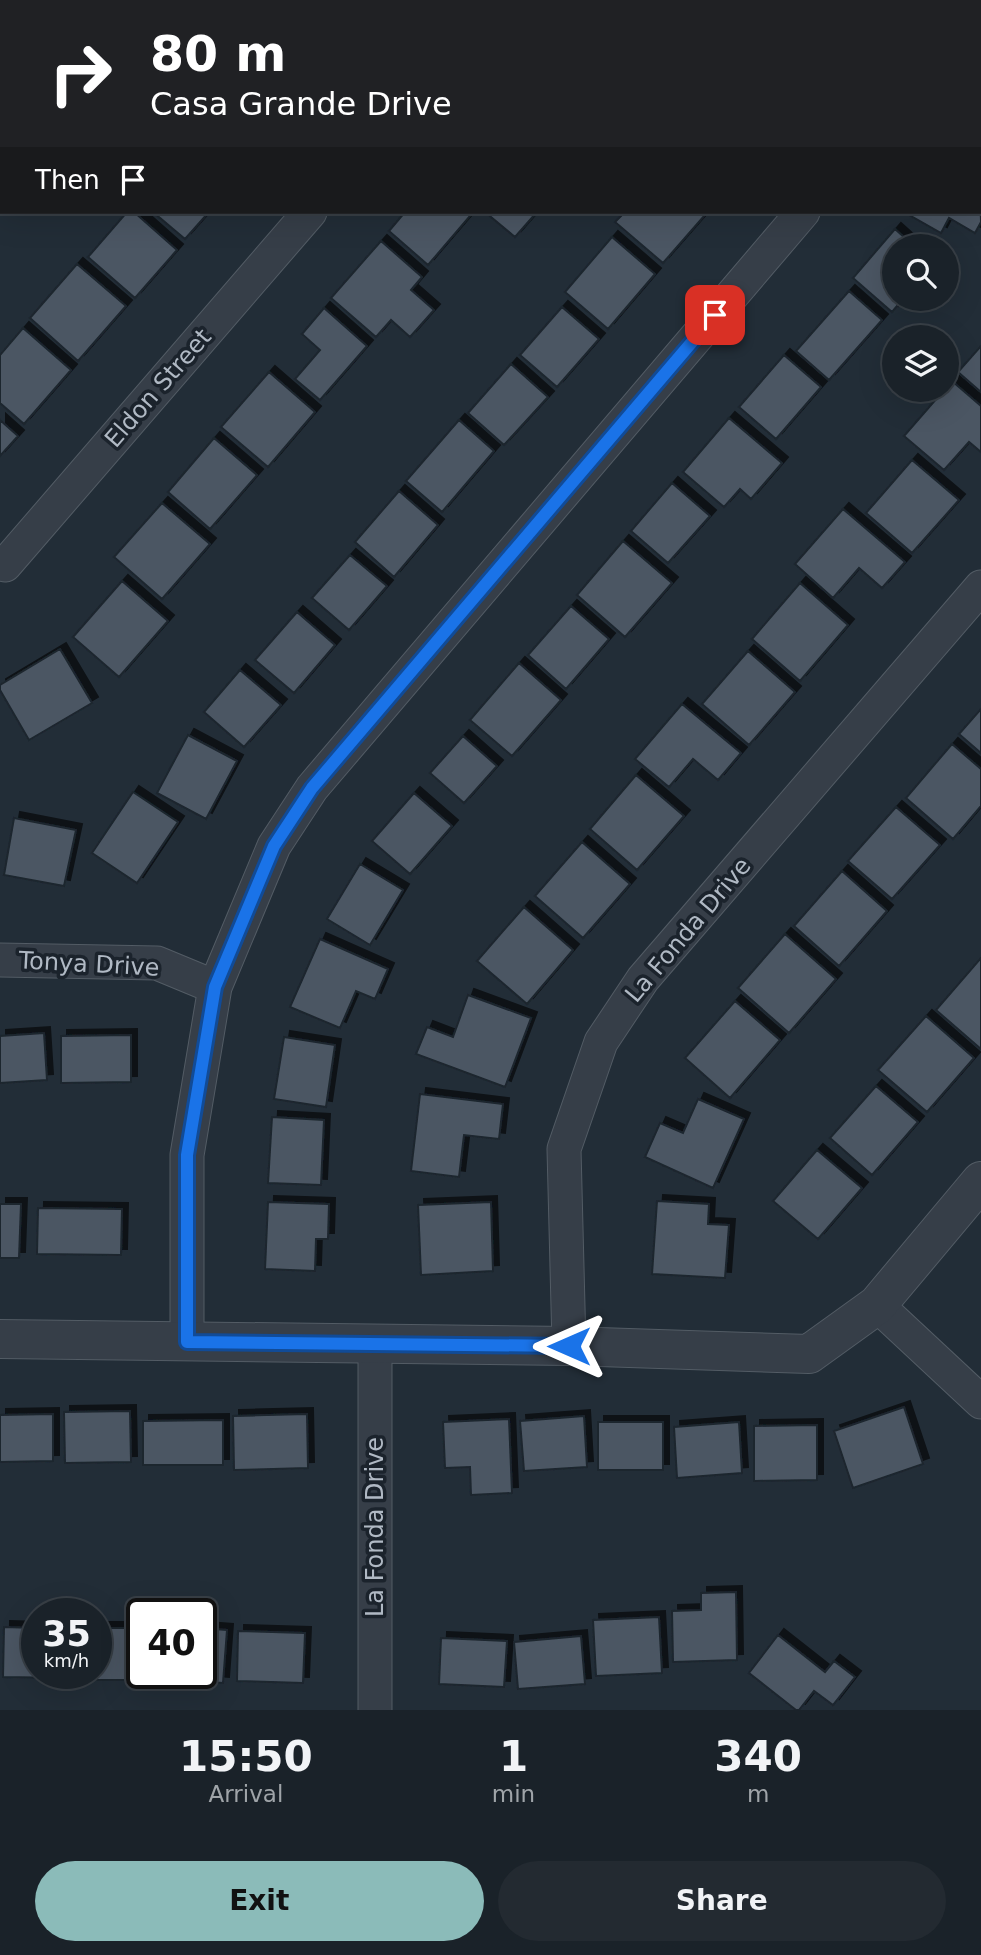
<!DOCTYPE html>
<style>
:root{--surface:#1a2229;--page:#232a31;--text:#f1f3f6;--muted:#9fa4a8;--line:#383f46;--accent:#8bbbb9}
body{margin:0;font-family:"DejaVu Sans",sans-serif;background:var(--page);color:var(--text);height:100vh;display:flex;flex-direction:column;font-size:26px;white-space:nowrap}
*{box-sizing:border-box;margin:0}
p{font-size:23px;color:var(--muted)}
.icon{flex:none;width:38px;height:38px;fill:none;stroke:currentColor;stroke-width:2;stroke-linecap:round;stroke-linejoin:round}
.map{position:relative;height:1710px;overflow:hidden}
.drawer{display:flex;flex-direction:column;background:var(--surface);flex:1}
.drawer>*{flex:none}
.guide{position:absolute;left:0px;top:0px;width:982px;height:214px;box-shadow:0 7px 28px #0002,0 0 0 2px var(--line);background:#202124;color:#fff;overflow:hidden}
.tools{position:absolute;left:882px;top:234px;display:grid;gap:14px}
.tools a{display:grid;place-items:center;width:77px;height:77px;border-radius:50%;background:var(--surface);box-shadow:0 7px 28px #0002,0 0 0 2px var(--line);font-size:35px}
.speed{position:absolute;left:21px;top:1598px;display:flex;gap:14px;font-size:35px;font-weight:700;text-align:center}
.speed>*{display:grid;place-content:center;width:91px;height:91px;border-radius:50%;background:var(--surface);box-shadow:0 7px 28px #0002,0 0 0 2px var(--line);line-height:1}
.speed small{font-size:18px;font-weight:400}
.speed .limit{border:4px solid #111;border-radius:10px;background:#fff;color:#111}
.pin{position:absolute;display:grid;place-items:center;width:60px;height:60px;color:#fff;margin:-30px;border-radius:14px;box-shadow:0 4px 10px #0006}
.me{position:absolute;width:77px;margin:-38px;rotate:270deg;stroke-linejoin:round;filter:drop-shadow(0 0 5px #0008)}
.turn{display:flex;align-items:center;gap:24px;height:147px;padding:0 35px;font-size:32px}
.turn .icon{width:91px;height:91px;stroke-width:2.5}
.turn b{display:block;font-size:49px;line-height:60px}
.then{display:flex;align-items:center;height:66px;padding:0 35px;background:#0003;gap:14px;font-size:26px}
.eta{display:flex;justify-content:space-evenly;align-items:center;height:119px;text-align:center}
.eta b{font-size:42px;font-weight:700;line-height:49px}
.action{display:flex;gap:14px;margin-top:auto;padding:14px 35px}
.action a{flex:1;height:80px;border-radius:42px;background:var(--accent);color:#111;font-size:28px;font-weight:700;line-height:80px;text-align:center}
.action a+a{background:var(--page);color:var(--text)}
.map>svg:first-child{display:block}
.building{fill:#4b5763;stroke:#1d252e;stroke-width:2;filter:url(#shadow)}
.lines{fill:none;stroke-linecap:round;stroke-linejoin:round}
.minor-casing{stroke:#535c65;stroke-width:35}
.tertiary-casing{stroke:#535c65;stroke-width:40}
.minor{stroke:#363e48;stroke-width:33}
.tertiary{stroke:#363e48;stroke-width:38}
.route-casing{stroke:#114b97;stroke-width:18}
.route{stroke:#1a73e8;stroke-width:12}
.labels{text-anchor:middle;stroke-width:7;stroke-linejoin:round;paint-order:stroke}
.street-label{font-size:24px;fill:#b0b9c4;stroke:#1b232c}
</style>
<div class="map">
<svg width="981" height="1710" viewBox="0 0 981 1710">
<defs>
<filter id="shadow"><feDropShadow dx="6" dy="-6" stdDeviation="0" flood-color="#0009"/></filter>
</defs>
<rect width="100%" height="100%" fill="#222d37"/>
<path class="building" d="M 2,110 L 2,185 L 0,184 Z
M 980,190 L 981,222 L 975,233 L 949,218 L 941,233 L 904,212 L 980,212 Z
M 127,212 L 134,212 L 177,250 L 135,298 L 88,257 Z
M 153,212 L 209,212 L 185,239 Z
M 405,212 L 465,212 L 470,216 L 428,265 L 389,231 Z
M 485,212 L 537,212 L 515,237 Z
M 625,212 L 701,212 L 705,215 L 663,263 L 615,222 Z
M 895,229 L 915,247 L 894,247 L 894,299 L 903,299 L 892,312 L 853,278 Z
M 612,237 L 655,274 L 608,329 L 565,292 Z
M 381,241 L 422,277 L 411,290 L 434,310 L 410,337 L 391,320 L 376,337 L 331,298 Z
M 77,264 L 126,306 L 78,361 L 30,318 Z
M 849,291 L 882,320 L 829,380 L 796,351 Z
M 562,307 L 599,339 L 557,387 L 520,355 Z
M 324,308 L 367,346 L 320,400 L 295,379 L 320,350 L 302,334 Z
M 23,328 L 71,370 L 24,424 L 0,403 L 0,355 Z
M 981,346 L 981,392 L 958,372 Z
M 784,355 L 821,387 L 776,439 L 739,407 Z
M 511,364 L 548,397 L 504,445 L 468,413 Z
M 269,372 L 315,412 L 268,467 L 221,427 Z
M 952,381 L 981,406 L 981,452 L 969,442 L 944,470 L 904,436 L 944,390 L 947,390 Z
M 729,418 L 782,463 L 751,499 L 740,489 L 724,507 L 683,472 Z
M 0,420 L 18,436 L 0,456 Z
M 459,420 L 494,451 L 442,512 L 406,481 Z
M 214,438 L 257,475 L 210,529 L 168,492 Z
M 912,460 L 959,500 L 912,553 L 866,513 Z
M 672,483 L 710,516 L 668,563 L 631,531 Z
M 399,491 L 438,525 L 394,577 L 355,542 Z
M 162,503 L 210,544 L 162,599 L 114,557 Z
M 843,509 L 905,562 L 882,588 L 859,568 L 833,598 L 795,564 Z
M 623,541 L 672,583 L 625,637 L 577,595 Z
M 350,555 L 387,586 L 349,630 L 312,598 Z
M 122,581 L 168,621 L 119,677 L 73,637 Z
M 800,583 L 848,625 L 800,681 L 752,639 Z
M 571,606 L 609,639 L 566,689 L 528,655 Z
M 297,612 L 335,645 L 294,693 L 255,660 Z
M 60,649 L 92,703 L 29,740 L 0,690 L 0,685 Z
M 748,651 L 795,692 L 749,745 L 702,704 Z
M 519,663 L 561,700 L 512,756 L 470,720 Z
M 240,670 L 281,705 L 244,747 L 204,712 Z
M 682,704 L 741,753 L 718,780 L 693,759 L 669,787 L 635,759 Z
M 981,709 L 981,753 L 959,734 Z
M 188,735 L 237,761 L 206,819 L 157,793 Z
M 463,736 L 497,766 L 464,803 L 430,773 Z
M 952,744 L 981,769 L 981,806 L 953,839 L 906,798 Z
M 636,775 L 684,816 L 637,870 L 590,829 Z
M 133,792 L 178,822 L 137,883 L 92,853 Z
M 414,793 L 452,826 L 410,874 L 372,841 Z
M 896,807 L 940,845 L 892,899 L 848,861 Z
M 14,818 L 76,830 L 64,886 L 4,875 Z
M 582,842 L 630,884 L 583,938 L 535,896 Z
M 360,864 L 403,890 L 370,945 L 327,919 Z
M 842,871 L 887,911 L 839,966 L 794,926 Z
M 524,907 L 573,950 L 527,1004 L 477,961 Z
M 785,934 L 836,979 L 789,1033 L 738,988 Z
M 320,939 L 388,969 L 375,999 L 356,991 L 340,1028 L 290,1007 Z
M 981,958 L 981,1049 L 936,1010 Z
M 468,995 L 531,1018 L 505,1087 L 416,1054 L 427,1027 L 453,1037 Z
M 735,1001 L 780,1040 L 730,1098 L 685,1058 Z
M 926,1016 L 974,1058 L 927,1112 L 878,1070 Z
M 44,1033 L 47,1080 L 0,1083 L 0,1036 Z
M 131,1035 L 131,1082 L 61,1083 L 61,1036 Z
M 284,1037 L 335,1045 L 326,1107 L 274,1099 Z
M 876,1086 L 918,1122 L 872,1175 L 830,1138 Z
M 420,1094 L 503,1104 L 499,1139 L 464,1135 L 459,1177 L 411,1171 Z
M 698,1099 L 744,1119 L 713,1188 L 645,1157 L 660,1123 L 683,1133 Z
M 272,1117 L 324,1120 L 321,1185 L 268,1183 Z
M 817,1150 L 862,1188 L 818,1239 L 773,1201 Z
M 657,1201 L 709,1204 L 708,1224 L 729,1225 L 725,1278 L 652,1274 Z
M 268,1202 L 329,1204 L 328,1239 L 316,1239 L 315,1271 L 265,1269 Z
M 491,1202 L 493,1271 L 421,1275 L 418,1205 Z
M 0,1204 L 21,1204 L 19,1258 L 0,1258 Z
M 38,1208 L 122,1209 L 121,1255 L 37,1254 Z
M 904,1407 L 923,1464 L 853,1488 L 834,1431 Z
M 130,1411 L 131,1462 L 65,1463 L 64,1412 Z
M 53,1414 L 53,1461 L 0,1462 L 0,1415 Z
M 307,1414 L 308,1468 L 234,1470 L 233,1416 Z
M 584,1416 L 587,1467 L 524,1471 L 520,1421 Z
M 509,1419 L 512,1493 L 471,1495 L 470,1467 L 445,1468 L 443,1422 Z
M 223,1420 L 223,1465 L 143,1465 L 143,1421 Z
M 598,1422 L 663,1422 L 663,1470 L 598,1470 Z
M 739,1422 L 742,1473 L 677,1478 L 674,1427 Z
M 817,1425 L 817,1480 L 754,1481 L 754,1426 Z
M 736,1592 L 737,1660 L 673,1662 L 672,1611 L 701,1610 L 701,1593 Z
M 659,1617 L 662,1673 L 596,1676 L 593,1620 Z
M 4,1627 L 37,1628 L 37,1673 L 67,1673 L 67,1678 L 3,1677 Z
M 96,1628 L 142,1628 L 142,1673 L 149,1673 L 149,1680 L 81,1680 L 82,1673 L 96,1673 Z
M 201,1628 L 227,1630 L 223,1683 L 158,1678 L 158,1673 L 201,1673 Z
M 238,1631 L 305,1633 L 303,1683 L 237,1681 Z
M 778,1635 L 825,1672 L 834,1661 L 855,1677 L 833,1705 L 814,1691 L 799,1710 L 796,1710 L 749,1673 Z
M 581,1636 L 585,1684 L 518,1689 L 514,1642 Z
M 441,1638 L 507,1641 L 504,1687 L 439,1684 Z"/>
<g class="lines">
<g class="minor-casing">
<path id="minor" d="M 491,2 L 492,0
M 897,2 L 897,0
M 5,565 L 310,212
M 0,960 L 157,963 L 215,987
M 877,1305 L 981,1402
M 187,1342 L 187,1155 L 215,987 L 274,846 L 312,788 L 803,212
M 375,1344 L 375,1710
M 569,1346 L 564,1149 L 601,1042 L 643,979 L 981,587"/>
</g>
<g class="tertiary-casing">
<path id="tertiary" d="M 0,1339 L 569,1346 L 809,1354 L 877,1305 L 981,1181"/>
</g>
<use href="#minor" class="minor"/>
<use href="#tertiary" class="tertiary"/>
</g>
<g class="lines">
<g class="route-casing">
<path id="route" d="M 569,1346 L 187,1342 L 187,1155 L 215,987 L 274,846 L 312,788 L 715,315"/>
</g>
<use href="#route" class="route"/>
</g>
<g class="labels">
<g class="street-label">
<text transform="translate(158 388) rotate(-49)" y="8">Eldon Street</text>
<text transform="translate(688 930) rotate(-50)" y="8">La Fonda Drive</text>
<text transform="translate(89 964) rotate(3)" y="8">Tonya Drive</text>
<text transform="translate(375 1527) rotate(-90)" y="8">La Fonda Drive</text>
</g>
</g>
</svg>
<div class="tools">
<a><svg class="icon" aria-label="search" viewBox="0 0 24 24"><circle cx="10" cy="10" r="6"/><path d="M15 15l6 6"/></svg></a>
<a><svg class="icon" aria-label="layers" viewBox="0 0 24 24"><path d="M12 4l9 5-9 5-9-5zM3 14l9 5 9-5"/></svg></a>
</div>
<div class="speed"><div>35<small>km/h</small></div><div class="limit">40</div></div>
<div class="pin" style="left:715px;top:315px;background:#d93025"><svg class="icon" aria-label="arrive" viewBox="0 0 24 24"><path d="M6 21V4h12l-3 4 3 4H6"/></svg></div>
<svg class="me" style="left:569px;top:1346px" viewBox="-20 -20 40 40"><path d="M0-17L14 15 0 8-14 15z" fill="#1a73e8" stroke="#fff" stroke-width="4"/></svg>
<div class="guide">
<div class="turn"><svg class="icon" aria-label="right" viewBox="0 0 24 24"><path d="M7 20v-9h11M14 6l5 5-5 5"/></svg><div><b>80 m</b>Casa Grande Drive</div></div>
<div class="then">Then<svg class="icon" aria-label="arrive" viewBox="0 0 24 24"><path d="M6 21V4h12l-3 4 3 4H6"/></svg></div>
</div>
</div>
<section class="drawer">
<div class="eta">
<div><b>15:50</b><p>Arrival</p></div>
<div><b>1</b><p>min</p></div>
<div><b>340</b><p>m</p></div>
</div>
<div class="action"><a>Exit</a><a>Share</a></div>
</section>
